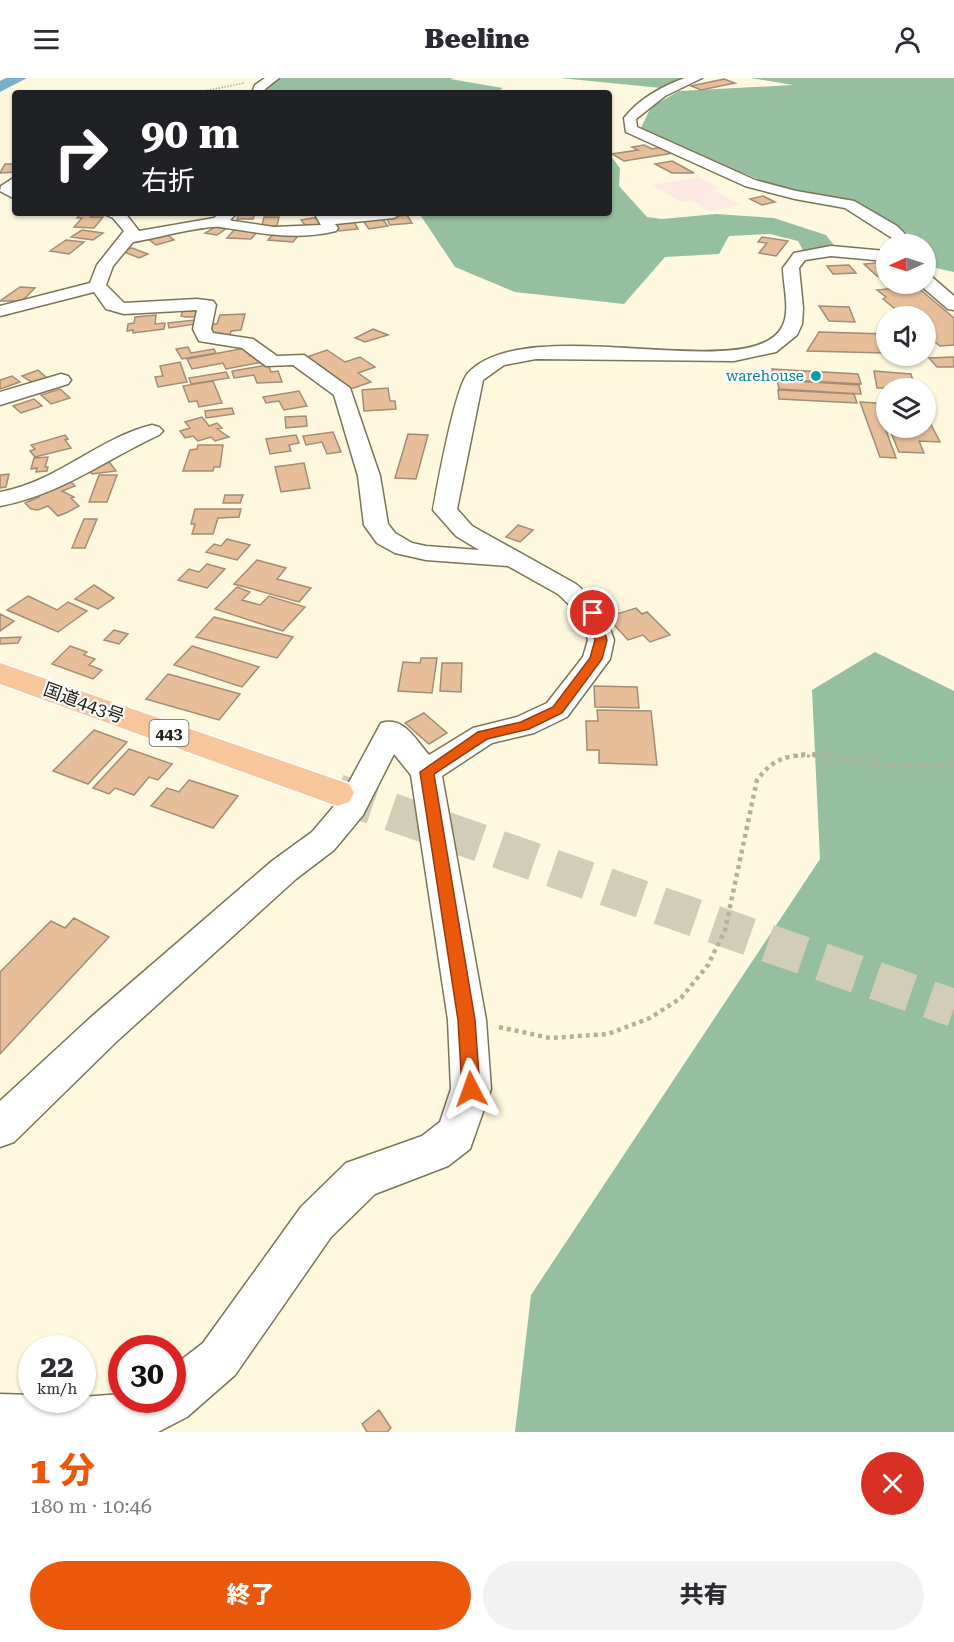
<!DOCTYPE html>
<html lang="ja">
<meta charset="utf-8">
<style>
:root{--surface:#fff;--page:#f2f2f3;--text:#2b2b33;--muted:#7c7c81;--accent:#ea580c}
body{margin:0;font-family:"Roboto Serif","Noto Sans JP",serif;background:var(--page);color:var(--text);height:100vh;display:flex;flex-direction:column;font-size:22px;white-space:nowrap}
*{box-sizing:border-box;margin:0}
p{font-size:20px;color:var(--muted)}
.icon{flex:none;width:33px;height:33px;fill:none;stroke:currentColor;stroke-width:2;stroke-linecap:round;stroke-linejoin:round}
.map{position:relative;height:1354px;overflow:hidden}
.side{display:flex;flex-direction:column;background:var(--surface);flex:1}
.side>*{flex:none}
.hud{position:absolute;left:12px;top:12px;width:600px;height:126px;border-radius:6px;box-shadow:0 2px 4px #0004;background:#202124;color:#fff;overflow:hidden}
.needle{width:39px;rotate:267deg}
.buttons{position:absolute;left:876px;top:156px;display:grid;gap:12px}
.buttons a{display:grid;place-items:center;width:60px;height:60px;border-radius:50%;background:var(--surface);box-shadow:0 2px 4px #0004;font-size:30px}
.speed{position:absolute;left:18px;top:1257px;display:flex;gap:12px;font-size:30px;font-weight:700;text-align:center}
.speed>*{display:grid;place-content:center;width:78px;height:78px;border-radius:50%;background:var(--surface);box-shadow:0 2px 4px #0004;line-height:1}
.speed small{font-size:15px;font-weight:400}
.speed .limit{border:9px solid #d22;background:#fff;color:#111}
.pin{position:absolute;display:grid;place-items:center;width:51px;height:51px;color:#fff;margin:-26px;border:3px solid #fff;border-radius:50%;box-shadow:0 2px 6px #0007}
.me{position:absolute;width:66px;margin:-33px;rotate:356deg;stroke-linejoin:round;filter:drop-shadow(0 0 4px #0008)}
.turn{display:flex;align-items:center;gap:21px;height:126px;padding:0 30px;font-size:27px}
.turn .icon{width:78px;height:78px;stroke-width:2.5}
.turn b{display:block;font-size:42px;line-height:51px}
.round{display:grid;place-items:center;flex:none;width:63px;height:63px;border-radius:32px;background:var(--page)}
.headline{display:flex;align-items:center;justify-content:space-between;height:102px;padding:0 30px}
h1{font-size:36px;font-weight:800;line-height:45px;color:var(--accent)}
.cta{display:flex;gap:12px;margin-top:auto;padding:12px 30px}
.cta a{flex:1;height:69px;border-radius:36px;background:var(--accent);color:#fff;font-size:24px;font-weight:800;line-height:69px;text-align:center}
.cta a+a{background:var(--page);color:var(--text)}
header{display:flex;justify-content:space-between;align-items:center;height:78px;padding:0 30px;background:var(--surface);font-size:27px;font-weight:800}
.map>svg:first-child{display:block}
.industrial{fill:#fde8e3}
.forest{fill:#95bf9e}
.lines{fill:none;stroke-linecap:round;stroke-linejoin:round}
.river{fill:#7bb0c9;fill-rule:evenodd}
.building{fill:#e6bf9a;stroke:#a48c75;stroke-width:1.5}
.highway-tunnel{stroke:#d2cdb6;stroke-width:38;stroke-dasharray:38 19;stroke-linecap:butt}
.minor-casing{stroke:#7b7457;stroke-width:3}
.highway-casing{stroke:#fff;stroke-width:3}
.path-far2{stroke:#b5b09b;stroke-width:1.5;stroke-dasharray:1.5 1.5;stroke-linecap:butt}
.path-far1{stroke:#b5b09b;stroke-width:3;stroke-dasharray:3 3;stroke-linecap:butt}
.path{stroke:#b5b09b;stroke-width:4.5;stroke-dasharray:4 4;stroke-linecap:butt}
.minor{fill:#fff;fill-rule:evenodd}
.highway{fill:#f7c69a;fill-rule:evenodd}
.route{fill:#ea580c;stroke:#983908;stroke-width:1.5}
.culture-dot{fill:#0f9aa8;stroke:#fff;stroke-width:2}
.labels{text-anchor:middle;stroke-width:4.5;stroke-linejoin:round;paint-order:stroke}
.far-culture-label{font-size:15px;fill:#0d838f;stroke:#fff;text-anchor:end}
.shield{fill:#fff;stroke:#66645b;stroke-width:1.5}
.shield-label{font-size:16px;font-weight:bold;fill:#242115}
.street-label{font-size:18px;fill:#242115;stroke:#fff}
</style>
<header><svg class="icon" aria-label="menu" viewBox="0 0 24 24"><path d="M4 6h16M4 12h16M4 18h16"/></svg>Beeline<svg class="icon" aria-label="person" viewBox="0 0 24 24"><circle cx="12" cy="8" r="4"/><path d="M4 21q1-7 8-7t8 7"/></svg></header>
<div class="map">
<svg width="954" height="1354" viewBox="0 0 954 1354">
<rect width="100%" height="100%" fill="#fef8de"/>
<path class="industrial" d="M 698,99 L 718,110 L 713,112 L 741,127 L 710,133 L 692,122 L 681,124 L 652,107 Z"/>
<path class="forest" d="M 268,0 L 454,0 L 450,1 L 503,10 L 496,15 L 256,15 L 258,3 Z
M 560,0 L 689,0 L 661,10 Z
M 751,0 L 954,0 L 954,194 L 926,188 L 926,166 L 910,166 L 914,159 L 853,124 L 784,111 L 706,81 L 640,52 L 651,29 L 679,13 L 793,7 Z
M 609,76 L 620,90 L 619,108 L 647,139 L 662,141 L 716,136 L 774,140 L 826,157 L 837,171 L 803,172 L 798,163 L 770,156 L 729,158 L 719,176 L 665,179 L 624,226 L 515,214 L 455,189 L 419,135 L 609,135 Z
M 875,574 L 954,613 L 954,1354 L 515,1354 L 531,1217 L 820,781 L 812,612 Z"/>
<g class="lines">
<path class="river" d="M 6,0 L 27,0 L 0,14 L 0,3 Z"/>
</g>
<path class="building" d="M 724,1 L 735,5 L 701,12 L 691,8 Z
M 644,67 L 652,71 L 662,69 L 673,75 L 624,83 L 612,76 L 638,72 L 632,69 Z
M 672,83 L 694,95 L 672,95 L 655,86 Z
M 5,86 L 15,86 L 15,94 L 0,95 Z
M 763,118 L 775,124 L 762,127 L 750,121 Z
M 81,135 L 95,135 L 91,139 L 103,139 L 94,150 L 74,149 L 82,140 L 77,140 Z
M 239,135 L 255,135 L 253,141 L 237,141 Z
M 407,137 L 412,145 L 390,147 L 386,139 Z
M 380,138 L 388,148 L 369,151 L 361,140 Z
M 264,139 L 279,139 L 277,148 L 262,148 Z
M 319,139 L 326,149 L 308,151 L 301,142 Z
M 352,141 L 358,151 L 339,153 L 334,144 Z
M 215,149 L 227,150 L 217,157 L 205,155 Z
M 82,152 L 103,155 L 93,162 L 71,159 Z
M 234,152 L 258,153 L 251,161 L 227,160 Z
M 165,155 L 174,162 L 156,167 L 147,160 Z
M 273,156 L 298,158 L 293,164 L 268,162 Z
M 762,159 L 788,163 L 776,178 L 759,175 L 767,165 L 758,164 Z
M 66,162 L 84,164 L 69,176 L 50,173 Z
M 132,170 L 148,176 L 139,180 L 122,173 Z
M 886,184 L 886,198 L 877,198 L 864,186 Z
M 849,187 L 856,195 L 833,196 L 827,188 Z
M 916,208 L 954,240 L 954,267 L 940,268 L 926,257 L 926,238 L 895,238 L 900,235 L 883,221 L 886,219 L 877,212 Z
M 20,209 L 35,210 L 22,223 L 0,223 Z
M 819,228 L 849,229 L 855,244 L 829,243 Z
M 184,229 L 203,229 L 200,239 L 185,239 L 181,238 Z
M 245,236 L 241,252 L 231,253 L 230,257 L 215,258 L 209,253 L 211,246 L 217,246 L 220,237 Z
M 156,237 L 155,246 L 165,245 L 164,251 L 133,255 L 133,252 L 127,253 L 128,246 L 134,245 L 135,239 Z
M 195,242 L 196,246 L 169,250 L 168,245 Z
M 373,251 L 388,257 L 365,264 L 355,260 Z
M 819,254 L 886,256 L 886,275 L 807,273 Z
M 188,269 L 191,275 L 214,271 L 216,275 L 182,281 L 176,271 Z
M 245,270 L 250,278 L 255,277 L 263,284 L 226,291 L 223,285 L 192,291 L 187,281 Z
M 327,272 L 345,284 L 360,279 L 375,289 L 358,295 L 371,304 L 348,312 L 301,281 Z
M 954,279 L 954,289 L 937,289 L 929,280 Z
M 180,284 L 187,304 L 158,309 L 155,299 L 163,298 L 160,288 Z
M 268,287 L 271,294 L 278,293 L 282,304 L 257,305 L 254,297 L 234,300 L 232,293 Z
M 772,291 L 858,296 L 861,306 L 773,301 Z
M 38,292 L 47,300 L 33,305 L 22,298 Z
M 874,293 L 911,296 L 915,310 L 877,310 Z
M 226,294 L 229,300 L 191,306 L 189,300 Z
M 12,298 L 20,304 L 0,311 L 0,302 Z
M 777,302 L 859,307 L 861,316 L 779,311 Z
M 213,303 L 222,325 L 199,329 L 197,323 L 189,324 L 183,308 Z
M 388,310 L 390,323 L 395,323 L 396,331 L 364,333 L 362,312 Z
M 60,311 L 70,320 L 51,326 L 41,317 Z
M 778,312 L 854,316 L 857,325 L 779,321 Z
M 299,313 L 307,328 L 284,332 L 279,323 L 266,325 L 263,319 Z
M 34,321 L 42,328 L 21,335 L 13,328 Z
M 860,324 L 876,325 L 896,380 L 880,379 Z
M 232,330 L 234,336 L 206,340 L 205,333 Z
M 926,337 L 940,364 L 919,363 L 924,375 L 899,374 L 889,350 L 926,350 Z
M 306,338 L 307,348 L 286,350 L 285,339 Z
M 202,339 L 209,348 L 217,345 L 222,350 L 217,351 L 229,359 L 215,363 L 211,359 L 198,363 L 193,358 L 185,360 L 180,353 L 190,350 L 185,344 Z
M 333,354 L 341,374 L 327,376 L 322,364 L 306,367 L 303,358 Z
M 408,356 L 428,357 L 416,401 L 395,400 Z
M 65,357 L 68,361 L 65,362 L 71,370 L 35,379 L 30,373 L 35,371 L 31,367 Z
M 296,357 L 299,365 L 289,367 L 291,373 L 270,376 L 266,361 Z
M 198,367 L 223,367 L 220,389 L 214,389 L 213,393 L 183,393 L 190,372 L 197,371 Z
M 48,379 L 45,389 L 48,389 L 47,393 L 36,394 L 37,390 L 31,391 L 34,380 Z
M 107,381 L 116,393 L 92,396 L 87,390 Z
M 304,385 L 310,410 L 281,414 L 275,389 Z
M 9,396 L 6,409 L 0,410 L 0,397 Z
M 99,397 L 117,397 L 107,424 L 89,424 Z
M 70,403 L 75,408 L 62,413 L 74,419 L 71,420 L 79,428 L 68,434 L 58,438 L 48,428 L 38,432 L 31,431 L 25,425 L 39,419 L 36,417 Z
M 225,417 L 243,417 L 240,425 L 223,425 Z
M 195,431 L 241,431 L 239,439 L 218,440 L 213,456 L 192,456 L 195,446 L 191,446 Z
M 84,441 L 97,441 L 85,470 L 72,470 Z
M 518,447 L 533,452 L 520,464 L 506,459 Z
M 227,461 L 250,467 L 237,482 L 206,474 L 214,466 L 221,468 Z
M 257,482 L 286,490 L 277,501 L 311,510 L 299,524 L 234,506 Z
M 207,486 L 225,491 L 207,510 L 178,502 L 189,491 L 199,494 Z
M 94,507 L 114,520 L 98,531 L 75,521 Z
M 237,509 L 250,514 L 242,522 L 260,527 L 269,518 L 305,529 L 283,553 L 215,531 Z
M 28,518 L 57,532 L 68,524 L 87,533 L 58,554 L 7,532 Z
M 636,530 L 642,536 L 647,534 L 670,557 L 650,564 L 643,557 L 628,562 L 607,539 Z
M 0,536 L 14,543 L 0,553 Z
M 214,539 L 293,559 L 277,580 L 196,559 Z
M 114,552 L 128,556 L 119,566 L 104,562 Z
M 21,559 L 18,565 L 0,566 L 0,560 Z
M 70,568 L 87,574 L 84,577 L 95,581 L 89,587 L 102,592 L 93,601 L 52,586 Z
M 192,568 L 259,589 L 242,609 L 174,587 Z
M 421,580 L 437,580 L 432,615 L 398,613 L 403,584 L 420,585 Z
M 442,585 L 462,585 L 461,614 L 440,613 Z
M 168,596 L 240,616 L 219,642 L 146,621 Z
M 594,608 L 637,609 L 639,630 L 595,629 Z
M 597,632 L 651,633 L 657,687 L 599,685 L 599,672 L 587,672 L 586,643 L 598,643 Z
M 424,635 L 447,655 L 429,666 L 405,645 Z
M 94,652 L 127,664 L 88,706 L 53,693 Z
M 129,671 L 172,686 L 158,702 L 149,699 L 134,717 L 115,710 L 109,716 L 93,710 Z
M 189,702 L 238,718 L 213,750 L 151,728 L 167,710 L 179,714 Z
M 74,840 L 109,859 L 0,976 L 0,894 L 51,843 L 65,850 Z
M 379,1332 L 391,1350 L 387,1354 L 367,1354 L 362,1346 Z"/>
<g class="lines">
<path class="highway-tunnel" d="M 337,715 L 954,930"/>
<g class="minor-casing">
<path id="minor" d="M 265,0 L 279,0 L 265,11 L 264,15 L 252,15 L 255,7 Z
M 685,0 L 702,0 L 665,18 L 636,41 L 637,49 L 755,102 L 796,113 L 854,123 L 897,148 L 909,160 L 904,166 L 888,166 L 892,160 L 845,130 L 795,121 L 745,108 L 626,54 L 624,40 C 639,21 662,8 685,0 Z
M 15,99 L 15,121 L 0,113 L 1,108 Z
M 102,135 L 125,135 L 139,153 L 214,140 L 220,135 L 237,135 L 230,142 L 233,143 L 274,149 L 321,147 L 314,135 L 402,135 L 394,140 L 335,146 L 338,150 L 336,153 C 295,163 260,155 220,149 C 205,147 152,161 133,164 L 113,188 L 106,207 L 124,225 L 197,221 L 213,223 L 216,227 L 211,251 L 213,255 L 253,261 L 277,278 L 304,277 L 350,310 L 380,398 L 388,446 L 395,455 L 412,465 L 426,468 L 479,472 L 456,458 L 433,432 C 437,409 455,309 468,295 C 528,231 750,309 782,249 C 791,233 783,207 783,190 L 794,175 L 831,168 L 886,173 L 886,183 L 831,178 L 805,182 L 799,190 L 803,230 L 802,246 L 797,257 L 776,274 L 734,283 L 536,281 L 504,287 L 483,302 L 457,431 L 472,448 L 576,506 L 602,529 L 614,562 L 610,581 L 567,639 L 534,655 L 492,665 L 442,698 L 486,942 L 491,1011 L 470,1071 L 448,1088 L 375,1116 L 331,1159 L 235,1297 L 187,1339 L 158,1354 L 0,1354 L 0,1316 L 32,1317 L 32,1322 L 82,1322 L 82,1319 L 122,1316 L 122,1322 L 172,1322 L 172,1289 L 203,1265 L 301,1129 L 346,1085 L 422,1058 L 440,1044 L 451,1011 L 448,942 L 411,697 L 394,676 L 363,737 L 334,772 L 296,801 L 116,964 L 14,1064 L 0,1069 L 0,1023 L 90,940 L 272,783 L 312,754 L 340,721 L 381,645 C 404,638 415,661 429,677 L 473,650 L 517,639 L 547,625 L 583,579 L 588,562 L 581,538 L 558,516 L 508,488 L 426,482 L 395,475 L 377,465 L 364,447 L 358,398 L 334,317 L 293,287 L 266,288 L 242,270 L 199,263 L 193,251 L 197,232 L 124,236 L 106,231 L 94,214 L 0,238 L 0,228 L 90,205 L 97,187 L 124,153 L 113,140 Z
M 926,198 L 932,199 L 954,218 L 954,232 L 948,231 L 920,207 L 926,206 Z
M 61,296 L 68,298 L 71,302 L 68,306 L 0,327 L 0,314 Z
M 152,347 L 159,349 L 163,353 L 159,357 C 105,382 60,417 0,428 L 0,414 C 57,404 98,360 152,347 Z"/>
</g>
<g class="highway-casing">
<path id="highway" d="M 0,585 L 349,706 L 354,715 L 349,724 L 337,728 L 0,606 Z"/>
</g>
<path class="path-far2" d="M 195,15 L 244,5"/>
<path class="path-far1" d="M 795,678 L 821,678"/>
<path class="path" d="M 812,676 L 889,688 L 954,687
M 499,949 L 550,960 L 608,956 L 650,940 L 681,920 L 708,887 L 725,852 L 757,702 C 773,681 783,679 808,676"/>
<use href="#minor" class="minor"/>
<use href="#highway" class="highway"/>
</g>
<path class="route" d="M 593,531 L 599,535 L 607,562 L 602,581 L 562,635 L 529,651 L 487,661 L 434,696 L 475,942 L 480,1011 L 477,1017 L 471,1019 L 464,1017 L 462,1011 L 458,942 L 420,694 L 478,654 L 521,644 L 553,629 L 590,580 L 595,562 L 587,535 Z"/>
<circle class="culture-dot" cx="816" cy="298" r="6"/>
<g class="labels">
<g class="far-culture-label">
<text x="804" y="303">warehouse</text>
</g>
<rect class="shield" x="149.5" y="642" width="39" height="26" rx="4.5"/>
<g class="shield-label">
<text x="169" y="661">443</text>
</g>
<g class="street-label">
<text transform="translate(84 625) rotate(20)" y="6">国道443号</text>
</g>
</g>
</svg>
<div class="buttons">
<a><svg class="needle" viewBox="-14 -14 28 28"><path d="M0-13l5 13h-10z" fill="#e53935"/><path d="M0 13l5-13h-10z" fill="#7c7c81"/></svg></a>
<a><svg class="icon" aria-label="sound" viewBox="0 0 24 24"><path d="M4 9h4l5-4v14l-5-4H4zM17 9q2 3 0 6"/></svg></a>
<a><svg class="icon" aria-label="layers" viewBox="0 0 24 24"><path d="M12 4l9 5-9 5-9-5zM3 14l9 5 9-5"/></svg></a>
</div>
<div class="speed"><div>22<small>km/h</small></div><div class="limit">30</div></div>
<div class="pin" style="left:593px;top:535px;background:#d93025"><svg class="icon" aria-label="arrive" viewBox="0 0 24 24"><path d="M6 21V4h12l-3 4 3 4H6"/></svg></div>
<svg class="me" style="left:471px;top:1011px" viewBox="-20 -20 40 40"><path d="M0-17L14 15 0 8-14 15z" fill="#ea580c" stroke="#fff" stroke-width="4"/></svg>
<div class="hud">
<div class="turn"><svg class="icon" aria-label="right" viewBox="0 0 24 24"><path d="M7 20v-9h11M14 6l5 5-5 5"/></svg><div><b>90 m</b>右折</div></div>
</div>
</div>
<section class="side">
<div class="headline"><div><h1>1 分</h1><p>180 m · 10:46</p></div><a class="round" style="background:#d93025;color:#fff"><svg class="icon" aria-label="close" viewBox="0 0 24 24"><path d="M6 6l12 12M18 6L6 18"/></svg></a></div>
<div class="cta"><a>終了</a><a>共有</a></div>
</section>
